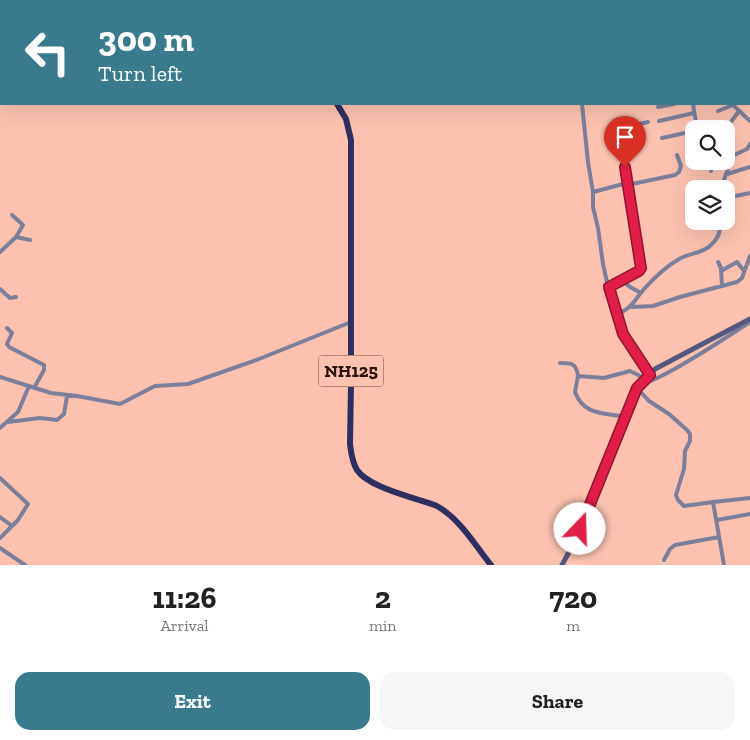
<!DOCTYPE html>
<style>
:root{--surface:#fff;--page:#f6f6f6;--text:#222;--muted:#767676;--accent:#397a8d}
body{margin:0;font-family:"Zilla Slab",serif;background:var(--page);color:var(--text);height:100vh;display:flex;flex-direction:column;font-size:19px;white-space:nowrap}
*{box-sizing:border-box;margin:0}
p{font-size:16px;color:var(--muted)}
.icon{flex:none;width:28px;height:28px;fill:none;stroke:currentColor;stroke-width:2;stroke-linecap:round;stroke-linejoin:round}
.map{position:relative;height:565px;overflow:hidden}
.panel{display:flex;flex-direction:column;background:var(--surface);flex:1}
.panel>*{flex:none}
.hud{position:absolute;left:0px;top:0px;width:750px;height:105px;box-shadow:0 5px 20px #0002;background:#397a8d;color:#fff;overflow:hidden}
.buttons{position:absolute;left:685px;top:120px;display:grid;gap:10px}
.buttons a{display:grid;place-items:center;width:50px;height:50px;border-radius:10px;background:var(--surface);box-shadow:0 5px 20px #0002;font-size:25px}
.pin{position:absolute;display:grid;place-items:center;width:42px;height:42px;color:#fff;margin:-51px -21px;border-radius:50% 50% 50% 0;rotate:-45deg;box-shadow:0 0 5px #0007}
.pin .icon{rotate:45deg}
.me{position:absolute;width:55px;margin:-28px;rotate:21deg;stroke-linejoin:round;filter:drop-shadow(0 0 4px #0008)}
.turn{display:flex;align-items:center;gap:18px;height:105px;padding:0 15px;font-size:22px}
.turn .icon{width:65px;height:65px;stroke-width:2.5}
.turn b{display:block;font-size:35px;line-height:42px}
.eta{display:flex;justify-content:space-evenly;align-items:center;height:85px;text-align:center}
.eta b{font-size:30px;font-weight:800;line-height:35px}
.action{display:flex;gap:10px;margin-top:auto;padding:10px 15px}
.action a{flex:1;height:58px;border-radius:15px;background:var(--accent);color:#fff;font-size:20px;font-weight:800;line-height:58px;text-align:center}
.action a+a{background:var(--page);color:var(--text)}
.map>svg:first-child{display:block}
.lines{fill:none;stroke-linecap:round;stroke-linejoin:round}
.minor{stroke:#7b7f9b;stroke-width:4}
.secondary{stroke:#53587f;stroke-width:5}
.trunk{stroke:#2e2f61;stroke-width:6}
.route-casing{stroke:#92132f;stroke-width:12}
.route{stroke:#e11d48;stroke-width:9}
.labels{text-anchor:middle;stroke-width:5;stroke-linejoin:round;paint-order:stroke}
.shield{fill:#fcc2af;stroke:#68483e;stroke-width:1}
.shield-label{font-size:18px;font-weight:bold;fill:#28140d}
</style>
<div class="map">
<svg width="750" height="565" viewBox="0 0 750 565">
<rect width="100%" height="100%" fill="#fcc2af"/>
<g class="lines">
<path class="minor" d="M 643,0 L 644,1
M 674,0 L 675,1
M 682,1 L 720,0
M 734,1 L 735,0
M 749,48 L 750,48
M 749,78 L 750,80
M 582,104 L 588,162 L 593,192 L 593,207 L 598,228 L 603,264 L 607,282 L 623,334 L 650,375
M 693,104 L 697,129
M 658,107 L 674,104
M 718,111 L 733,105 L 750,121
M 659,121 L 694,113
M 728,126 L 739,111
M 662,138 L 694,131
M 730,157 L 747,149 L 750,144
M 710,161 L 711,171
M 727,174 L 750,167
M 627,183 L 622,130 L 626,127 L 648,122
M 627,185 L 675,175 L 679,172 L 681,166 L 677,155
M 721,189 C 725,174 735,160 726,145
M 593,192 L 627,183 L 638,245 L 640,270 L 609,287
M 726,198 L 750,193
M 12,215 L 23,225 L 16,237
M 687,221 L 694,219
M 0,252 L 16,237 L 30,240
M 718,262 L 721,268 L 722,286
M 721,271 L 737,262 L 744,271
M 622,280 L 630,287 L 641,293
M 0,289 L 10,298 L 16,297
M 632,307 L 653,306 L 680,297 L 737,282 L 742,278 L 750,256
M 617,315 C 635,305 632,303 644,289 C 654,278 667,266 679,259 C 689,253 702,254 711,245 C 718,239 721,230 721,221
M 7,328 L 12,333 L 7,344 L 9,347 L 44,365 L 44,370 L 34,388
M 560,363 C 572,363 576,363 578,376 L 604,378 L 630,371 L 646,379
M 578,376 L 575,392 C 584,416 604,412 624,417
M 0,377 L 51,393 L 77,396 L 120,404 L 155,386 L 188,384 L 259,359 L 351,322
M 641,383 C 656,385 733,333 750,322
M 637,388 L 649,401 L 669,414 L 687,430 L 690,434 L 690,441 L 685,451 L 684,469 L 676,495 L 678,500 L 684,506 L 713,502 L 724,565
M 8,422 L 40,418 L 57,420 L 64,414 L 67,396
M 0,428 L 18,412 L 29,386
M 0,478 L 28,504 L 18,520 L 0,538
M 713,502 L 750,498
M 0,517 L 12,526
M 717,520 L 750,514
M 0,548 L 25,565
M 664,560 L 670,549 L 675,545 L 719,537"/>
<path class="secondary" d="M 562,565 L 576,539 L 637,388 L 655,369 L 750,319"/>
<path class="trunk" d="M 236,0 L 237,1
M 337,104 L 346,119 L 351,140 L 351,384 L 350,444 C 351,452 352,462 357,470 C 369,488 416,498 437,506 C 461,520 474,544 491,565"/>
</g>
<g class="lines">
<g class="route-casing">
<path id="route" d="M 580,529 L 637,388 L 650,375 L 623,334 L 609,287 L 639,271 L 641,268 L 625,167"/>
</g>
<use href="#route" class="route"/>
</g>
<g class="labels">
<rect class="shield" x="318.5" y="355.5" width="65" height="31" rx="4"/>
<g class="shield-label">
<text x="351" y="377">NH125</text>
</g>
</g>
</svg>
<div class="buttons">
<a><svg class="icon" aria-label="search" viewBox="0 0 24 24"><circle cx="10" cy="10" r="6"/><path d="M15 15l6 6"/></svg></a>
<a><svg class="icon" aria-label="layers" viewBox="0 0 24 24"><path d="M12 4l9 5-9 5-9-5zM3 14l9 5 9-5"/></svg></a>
</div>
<div class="pin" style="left:625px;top:167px;background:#d93025"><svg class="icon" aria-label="arrive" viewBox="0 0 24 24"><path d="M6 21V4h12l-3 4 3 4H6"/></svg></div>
<svg class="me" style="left:580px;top:529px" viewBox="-20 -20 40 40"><circle r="19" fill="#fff"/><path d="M0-13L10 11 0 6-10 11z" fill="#e11d48"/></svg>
<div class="hud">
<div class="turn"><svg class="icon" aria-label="left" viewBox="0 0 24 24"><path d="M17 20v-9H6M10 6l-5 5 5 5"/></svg><div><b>300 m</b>Turn left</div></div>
</div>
</div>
<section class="panel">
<div class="eta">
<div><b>11:26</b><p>Arrival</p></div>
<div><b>2</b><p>min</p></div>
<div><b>720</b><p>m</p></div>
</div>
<div class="action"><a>Exit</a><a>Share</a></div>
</section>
